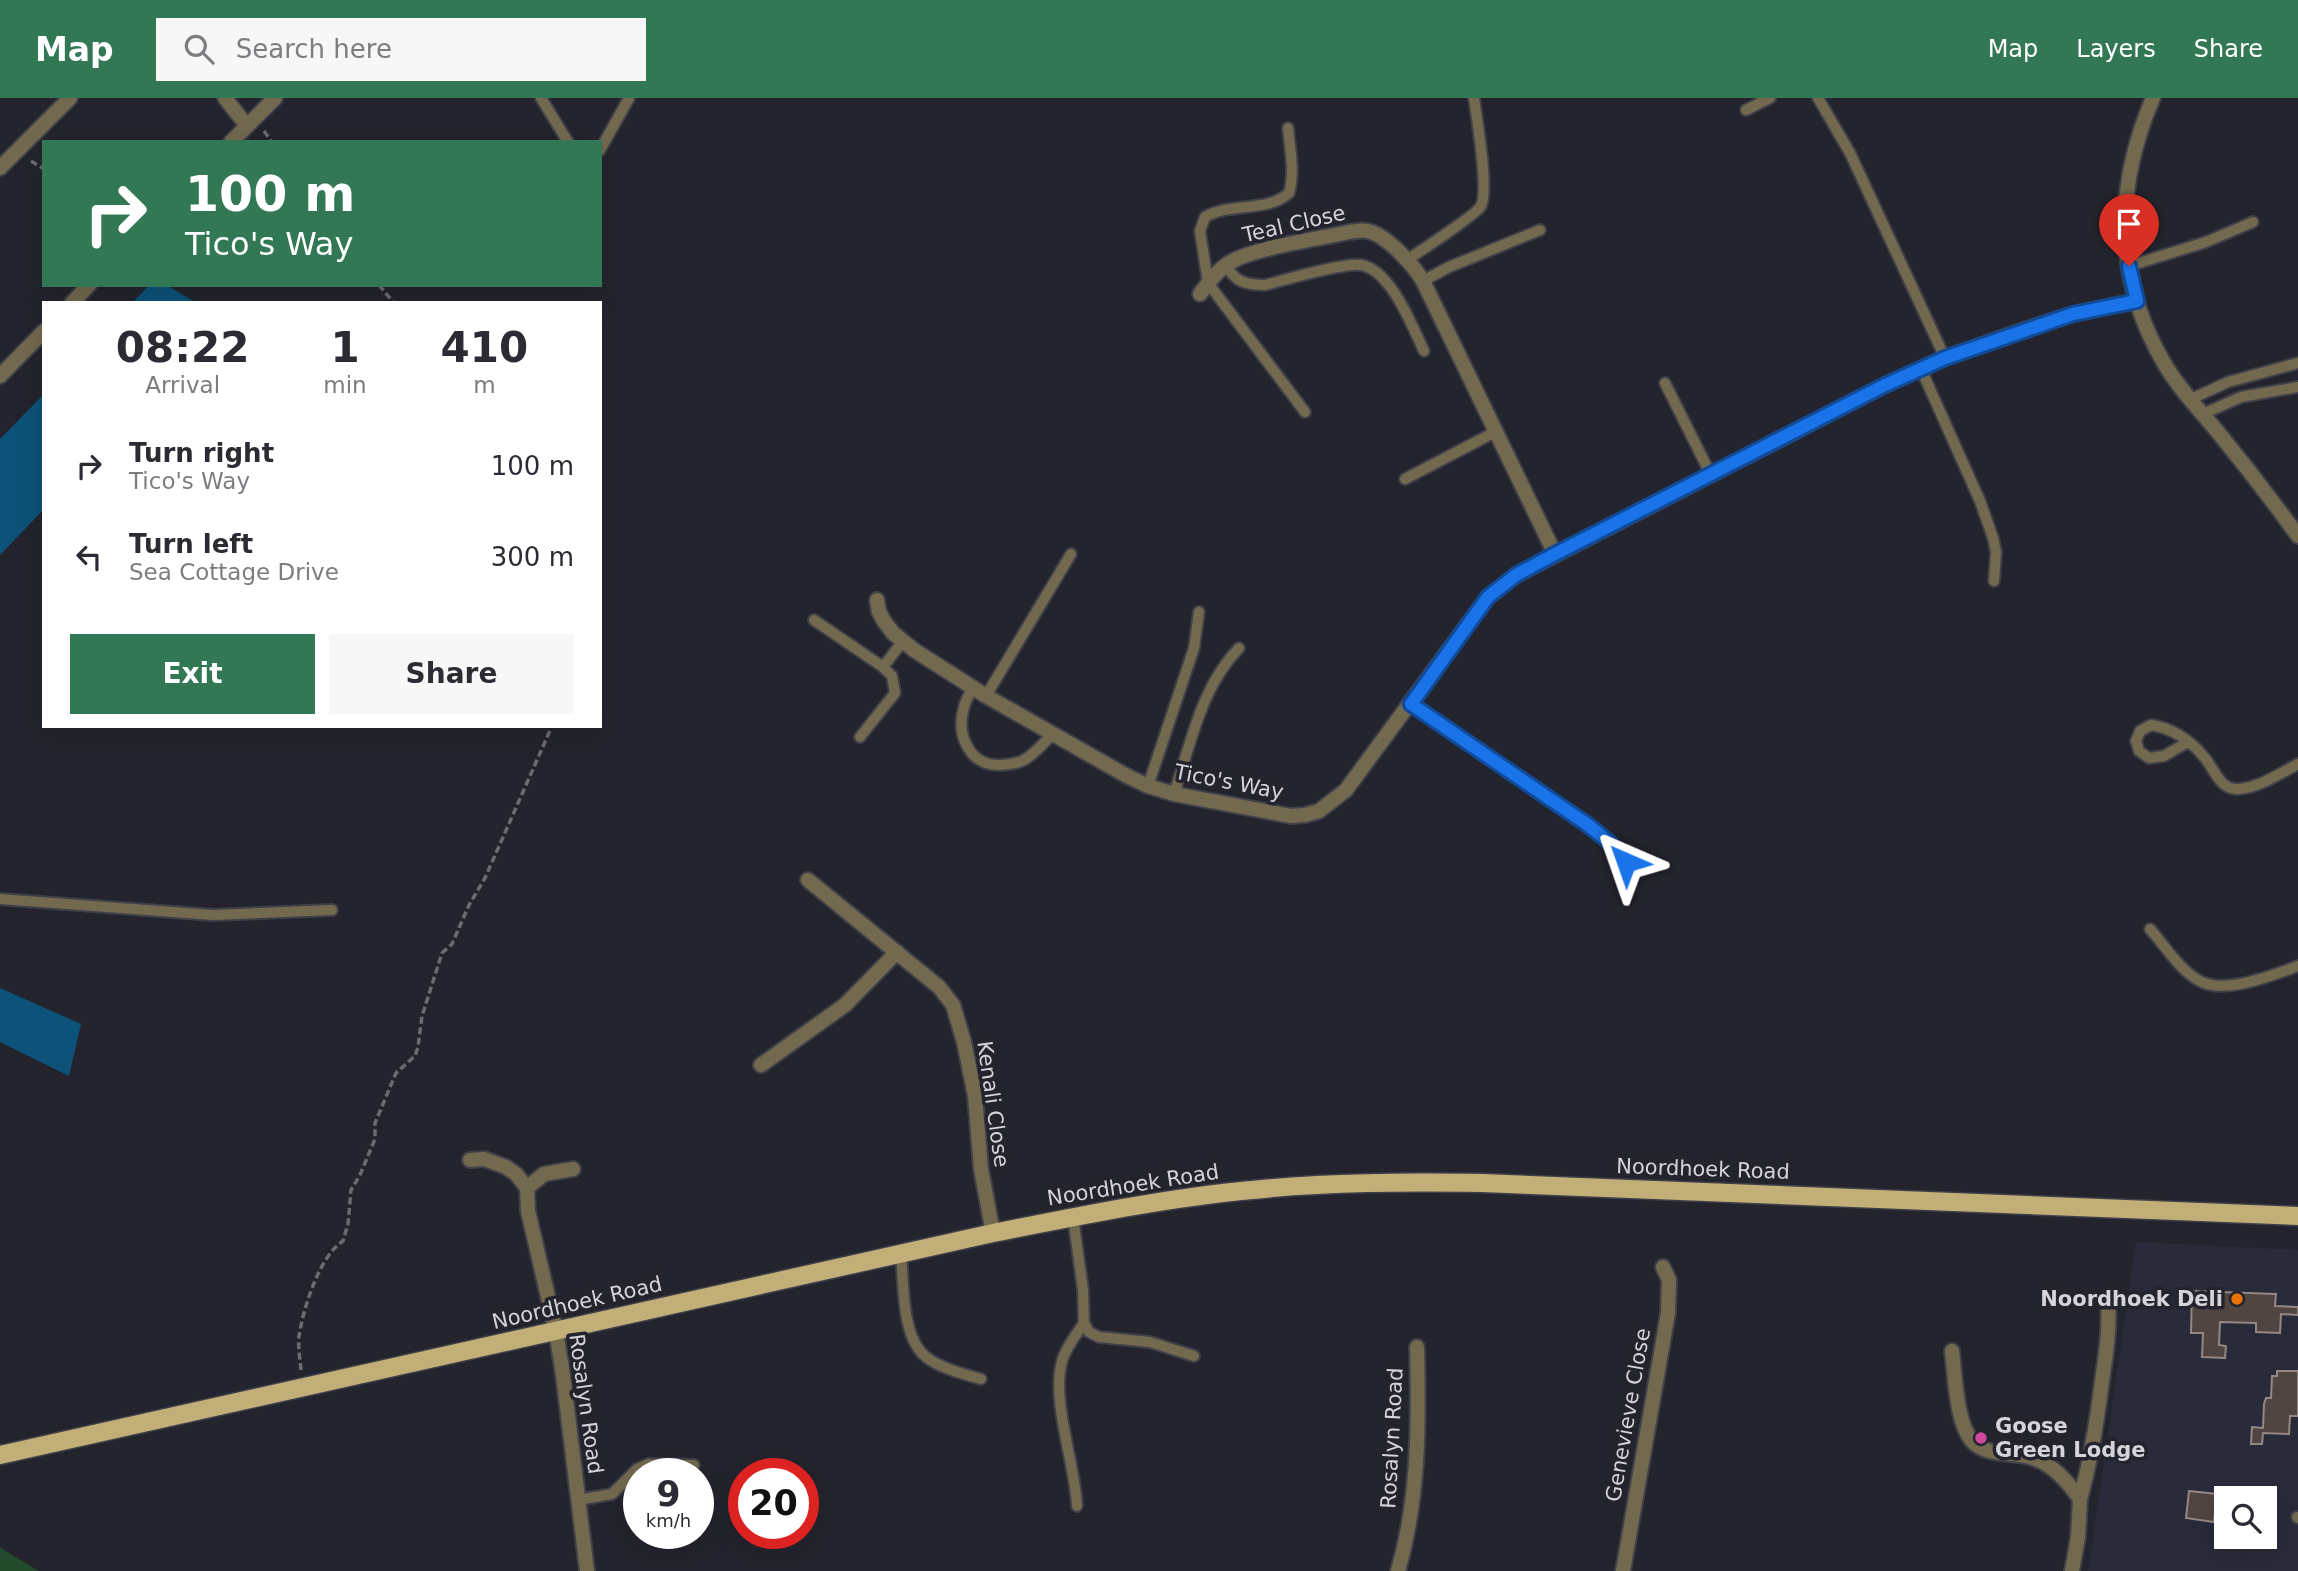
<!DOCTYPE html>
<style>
:root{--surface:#fff;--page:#f7f7f7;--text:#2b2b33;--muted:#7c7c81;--accent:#337855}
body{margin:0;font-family:"DejaVu Sans",sans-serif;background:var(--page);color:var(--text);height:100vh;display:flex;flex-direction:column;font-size:26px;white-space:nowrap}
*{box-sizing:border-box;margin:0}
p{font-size:23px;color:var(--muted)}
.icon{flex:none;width:38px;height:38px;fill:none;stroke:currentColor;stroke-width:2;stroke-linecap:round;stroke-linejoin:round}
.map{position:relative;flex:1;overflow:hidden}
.details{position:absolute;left:42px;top:203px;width:560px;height:427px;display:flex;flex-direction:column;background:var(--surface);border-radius:0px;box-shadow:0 7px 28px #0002}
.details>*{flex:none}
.guide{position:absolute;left:42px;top:42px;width:560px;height:147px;border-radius:0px;box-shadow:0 7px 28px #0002;background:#337855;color:#fff;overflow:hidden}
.fabs{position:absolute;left:2214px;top:1388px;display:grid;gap:14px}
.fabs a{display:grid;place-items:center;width:63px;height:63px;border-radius:0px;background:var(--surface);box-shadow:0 7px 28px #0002;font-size:35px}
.speed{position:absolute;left:623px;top:1360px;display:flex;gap:14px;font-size:35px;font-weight:700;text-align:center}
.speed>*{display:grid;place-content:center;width:91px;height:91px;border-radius:50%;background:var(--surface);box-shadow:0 7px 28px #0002;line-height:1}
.speed small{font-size:18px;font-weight:400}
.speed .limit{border:10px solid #d22;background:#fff;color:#111}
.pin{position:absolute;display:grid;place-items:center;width:60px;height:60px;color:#fff;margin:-72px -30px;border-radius:50% 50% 50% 0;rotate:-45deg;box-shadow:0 0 7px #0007}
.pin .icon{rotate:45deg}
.me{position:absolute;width:77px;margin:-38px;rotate:317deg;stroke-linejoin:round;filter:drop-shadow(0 0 5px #0008)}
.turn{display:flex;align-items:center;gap:24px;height:147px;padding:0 28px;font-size:32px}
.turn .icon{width:91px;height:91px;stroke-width:2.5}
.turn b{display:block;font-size:49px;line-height:60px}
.eta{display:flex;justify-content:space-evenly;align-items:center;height:119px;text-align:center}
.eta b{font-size:42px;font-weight:800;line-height:49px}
.button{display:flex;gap:14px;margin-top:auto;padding:14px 28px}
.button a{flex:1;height:80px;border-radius:0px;background:var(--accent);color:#fff;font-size:28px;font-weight:800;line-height:80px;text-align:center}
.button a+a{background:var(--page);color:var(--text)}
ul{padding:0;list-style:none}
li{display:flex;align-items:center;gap:21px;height:91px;padding:0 28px}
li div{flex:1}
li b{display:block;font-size:26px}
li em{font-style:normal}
header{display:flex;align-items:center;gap:42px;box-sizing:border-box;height:98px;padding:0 35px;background:var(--accent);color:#fff}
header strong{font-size:33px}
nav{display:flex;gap:38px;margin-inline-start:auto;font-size:24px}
.search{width:490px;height:63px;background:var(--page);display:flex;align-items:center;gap:18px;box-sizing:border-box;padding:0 24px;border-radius:0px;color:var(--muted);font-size:26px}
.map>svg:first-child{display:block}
.built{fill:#2a2b3a;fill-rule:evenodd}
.green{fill:#244a2c}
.water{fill:#0d5379}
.building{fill:#514542;stroke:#948784;stroke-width:2}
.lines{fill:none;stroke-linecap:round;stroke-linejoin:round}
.service-casing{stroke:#3f4049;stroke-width:14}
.minor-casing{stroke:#3f4049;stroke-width:18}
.tertiary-casing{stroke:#3f4049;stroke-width:18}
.primary-casing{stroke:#3f4049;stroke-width:21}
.path{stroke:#6b6b73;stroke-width:3.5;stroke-dasharray:7 3.5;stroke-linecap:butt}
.service{stroke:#73694f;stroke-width:10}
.minor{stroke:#73694f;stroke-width:14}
.tertiary{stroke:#73694f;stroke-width:14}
.primary{stroke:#c2ae77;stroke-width:18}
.route-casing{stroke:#114b97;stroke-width:18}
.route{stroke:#1a73e8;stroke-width:12}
.food-dot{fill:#e8710a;stroke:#23242d;stroke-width:2.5}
.hotel-dot{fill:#d1479c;stroke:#23242d;stroke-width:2.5}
.labels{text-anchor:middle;stroke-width:7;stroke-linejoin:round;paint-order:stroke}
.street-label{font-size:21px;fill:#d4d4da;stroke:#23242d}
.poi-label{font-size:21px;font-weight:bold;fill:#d4d4da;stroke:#23242d;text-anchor:end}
</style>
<header>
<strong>Map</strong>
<div class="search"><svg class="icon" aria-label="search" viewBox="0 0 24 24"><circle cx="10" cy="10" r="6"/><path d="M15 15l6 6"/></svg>Search here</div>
<nav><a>Map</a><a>Layers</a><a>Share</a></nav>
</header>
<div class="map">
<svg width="2298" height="1473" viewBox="0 0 2298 1473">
<rect width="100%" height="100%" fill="#23242d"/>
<path class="built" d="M 2136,1144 L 2298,1152 L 2298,1473 L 2088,1473 ZM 2226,1400 L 2264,1400 L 2264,1438 L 2226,1438 Z"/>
<path class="green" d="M 0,1449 L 4,1452 L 39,1473 L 0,1473 Z"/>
<path class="water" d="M 149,187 L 166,187 L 197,205 L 132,205 Z
M 44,296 L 44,411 L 0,457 L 0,341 Z
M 0,890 L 81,926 L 69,978 L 0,944 Z"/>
<path class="building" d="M 2192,1193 L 2276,1196 L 2275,1208 L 2298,1209 L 2298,1217 L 2281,1216 L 2280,1235 L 2256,1234 L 2256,1225 L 2220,1224 L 2219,1247 L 2226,1248 L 2225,1260 L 2202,1259 L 2203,1235 L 2191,1235 Z
M 2277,1273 L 2298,1273 L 2298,1318 L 2290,1318 L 2289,1336 L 2263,1335 L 2262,1346 L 2251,1346 L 2252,1329 L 2263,1330 L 2264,1306 L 2266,1300 L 2271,1300 L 2272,1278 L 2277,1278 Z
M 2189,1393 L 2217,1396 L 2214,1424 L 2186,1420 Z"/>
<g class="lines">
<g class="service-casing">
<path id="service" d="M 541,0 L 568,44
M 1818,0 L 1850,55 L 1945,260
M 1746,12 L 1770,0
M 1288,30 C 1290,51 1295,75 1289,95 C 1267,115 1230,104 1205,119 L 1200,133 L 1208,185 L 1305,314
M 600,52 L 629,0
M 1407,162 C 1419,154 1477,116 1481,108 C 1489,91 1477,22 1474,0
M 1226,167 C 1235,184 1246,187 1265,187 C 1285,182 1344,164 1361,167 C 1391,172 1412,228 1424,253
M 2129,168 L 2206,144 L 2253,124
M 1423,183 L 1449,169 L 1540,132
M 1921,271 L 1980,403 L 1993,440 L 1996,454 L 1994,483
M 1665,285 L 1711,377
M 2191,301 L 2228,284 L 2298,265
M 2203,316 L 2241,299 L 2298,289
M 1405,381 L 1497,333
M 814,522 L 883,569 L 892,578 L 895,595 L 860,639
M 883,569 L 903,543
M 973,589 C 970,596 965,603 964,609 C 956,635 968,666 997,667 C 1006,667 1016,666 1024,662 C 1035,656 1044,644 1053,636
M 986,598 L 1071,456
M 1411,606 L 1588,727 L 1609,744 L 1626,764
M 2186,645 L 2164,658 L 2149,660 L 2139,653 L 2136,643 L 2140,633 L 2151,627 C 2172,630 2191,643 2205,660 C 2214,671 2220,692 2238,691 C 2258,690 2281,675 2298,666
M 1148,688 L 1194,550 L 1199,514
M 1174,696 C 1191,645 1201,589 1239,550
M 0,801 L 213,817 L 332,812
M 2150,831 C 2165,848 2179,871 2198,882 C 2223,898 2273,877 2298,868
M 1073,1119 L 1083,1192 L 1084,1225 L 1089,1234 L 1099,1239 L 1150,1244 L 1194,1258
M 901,1156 C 904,1185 901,1239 926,1259 C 940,1270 963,1276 981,1281
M 578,1402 L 612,1396 L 637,1371 L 648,1366 L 694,1367
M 1077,1408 C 1075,1365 1051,1303 1062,1263 C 1066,1249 1076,1237 1084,1225
M 2297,1419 L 2298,1420"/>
</g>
<g class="minor-casing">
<path id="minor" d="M 225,0 L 247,28
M 2153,0 C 2114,91 2114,179 2164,265 C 2178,290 2199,311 2217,333 C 2245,367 2272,402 2298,438
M 0,70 L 70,0
M 1200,196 C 1207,186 1215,175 1226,167 C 1249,150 1319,141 1349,134 C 1357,133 1364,131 1371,134 C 1388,139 1414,168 1423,183 L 1555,456
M 877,502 L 879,514 L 884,523 L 893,535 L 914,552 L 986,598 L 1127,678 L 1148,688 L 1174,696 L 1291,718 L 1305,717 L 1319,713 L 1346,692 L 1488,499 L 1516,477 L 1885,287 L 1945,260 L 2021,233 L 2073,216 L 2137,203
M 808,782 L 939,889 L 953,907 L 964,944 L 975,998 L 981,1071 L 993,1135
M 761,967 L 845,907 L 897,854
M 470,1062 L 484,1061 L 506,1069 L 516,1076 L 527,1090 L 528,1113 L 556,1233 L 563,1277 L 587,1473
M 527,1090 L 544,1076 L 573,1071
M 1952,1253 C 1955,1277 1956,1326 1973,1344 C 1986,1358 2013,1354 2030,1359 C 2053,1366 2067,1383 2080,1401 L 2078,1439 L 2072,1473
M 2080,1401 C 2091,1362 2097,1323 2102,1283 C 2106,1256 2110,1230 2108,1202
M 1398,1473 C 1419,1401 1419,1324 1417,1249
M 1623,1473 L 1668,1215 L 1669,1182 L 1663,1169"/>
</g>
<g class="tertiary-casing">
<path id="tertiary" d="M 231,44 L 275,0
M 72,205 L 89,187
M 0,278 L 44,233"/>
</g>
<g class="primary-casing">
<path id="primary" d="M 0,1357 L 993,1135 C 1079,1118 1165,1100 1252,1092 C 1329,1084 1405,1084 1482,1085 L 2298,1118"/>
</g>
<path class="path" d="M 264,33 L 272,44
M 31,63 L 44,71
M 379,187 L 394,205
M 301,1272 C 300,1261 298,1250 299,1238 C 303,1212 319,1158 343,1143 L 348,1126 L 351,1092 L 360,1077 L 375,1041 L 375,1025 L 396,975 L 415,958 L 418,949 L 422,918 L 442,855 L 452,846 L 469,807 L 485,780 L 552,628"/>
<use href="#service" class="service"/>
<use href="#minor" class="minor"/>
<use href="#tertiary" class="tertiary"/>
<use href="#primary" class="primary"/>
</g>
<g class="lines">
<g class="route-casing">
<path id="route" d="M 1626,764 L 1609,744 L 1588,727 L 1411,606 L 1488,499 L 1516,477 L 1555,456 L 1885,287 L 1945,260 L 2073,216 L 2137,203 L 2129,168"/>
</g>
<use href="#route" class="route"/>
</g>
<circle class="food-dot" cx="2237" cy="1201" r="7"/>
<circle class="hotel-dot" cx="1981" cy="1340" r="7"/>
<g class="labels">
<g class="street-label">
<text transform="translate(1294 126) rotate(-13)" y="7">Teal Close</text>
<text transform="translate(1229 684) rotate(11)" y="7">Tico's Way</text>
<text transform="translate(993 1006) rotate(82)" y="7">Kenali Close</text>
<text transform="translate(1703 1071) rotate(2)" y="7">Noordhoek Road</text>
<text transform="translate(1133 1087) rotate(-9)" y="7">Noordhoek Road</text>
<text transform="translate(577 1205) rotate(-13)" y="7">Noordhoek Road</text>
<text transform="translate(586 1306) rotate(82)" y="7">Rosalyn Road</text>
<text transform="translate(1628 1317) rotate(-80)" y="7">Genevieve Close</text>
<text transform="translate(1392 1340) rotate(-87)" y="7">Rosalyn Road</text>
</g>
<g class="poi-label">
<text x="2223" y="1208">Noordhoek Deli</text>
<text x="1995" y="1335" text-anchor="start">Goose<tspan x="1995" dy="24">Green Lodge</tspan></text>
</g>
</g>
</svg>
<div class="fabs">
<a><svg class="icon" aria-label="search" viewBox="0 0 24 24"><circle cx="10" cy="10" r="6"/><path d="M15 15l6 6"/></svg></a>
</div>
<div class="speed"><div>9<small>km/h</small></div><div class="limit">20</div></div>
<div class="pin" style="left:2129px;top:168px;background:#d93025"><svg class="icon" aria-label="arrive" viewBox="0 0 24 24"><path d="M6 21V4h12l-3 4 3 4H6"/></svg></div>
<svg class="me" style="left:1626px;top:764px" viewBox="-20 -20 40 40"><path d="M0-17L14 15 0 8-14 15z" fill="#1a73e8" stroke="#fff" stroke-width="4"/></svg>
<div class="guide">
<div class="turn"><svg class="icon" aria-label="right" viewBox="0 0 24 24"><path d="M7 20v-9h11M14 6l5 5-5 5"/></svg><div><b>100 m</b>Tico's Way</div></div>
</div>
<section class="details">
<div class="eta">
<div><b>08:22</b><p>Arrival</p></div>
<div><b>1</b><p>min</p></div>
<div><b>410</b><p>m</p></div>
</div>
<ul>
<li><svg class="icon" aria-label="right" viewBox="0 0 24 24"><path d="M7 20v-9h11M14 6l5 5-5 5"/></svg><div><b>Turn right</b><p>Tico's Way</p></div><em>100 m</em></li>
<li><svg class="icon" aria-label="left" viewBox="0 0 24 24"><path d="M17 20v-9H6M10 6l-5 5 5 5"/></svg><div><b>Turn left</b><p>Sea Cottage Drive</p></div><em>300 m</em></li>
</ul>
<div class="button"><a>Exit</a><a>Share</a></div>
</section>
</div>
